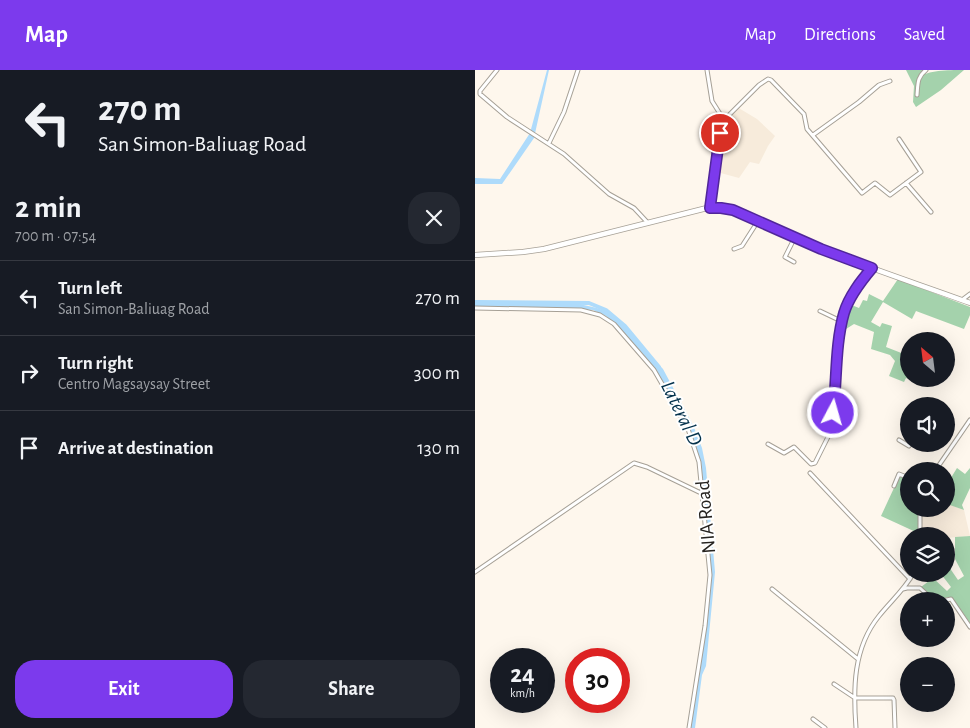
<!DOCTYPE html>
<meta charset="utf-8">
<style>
:root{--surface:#171b24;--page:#242831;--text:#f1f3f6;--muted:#9ea1a6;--line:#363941;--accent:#7c3aed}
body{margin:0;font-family:"Alegreya Sans",sans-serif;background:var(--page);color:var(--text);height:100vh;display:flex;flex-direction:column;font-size:19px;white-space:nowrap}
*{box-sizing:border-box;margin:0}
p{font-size:16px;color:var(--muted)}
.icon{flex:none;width:28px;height:28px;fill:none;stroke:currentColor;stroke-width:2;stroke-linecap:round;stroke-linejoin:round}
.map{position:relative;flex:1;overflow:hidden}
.sheet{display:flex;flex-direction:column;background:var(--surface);width:475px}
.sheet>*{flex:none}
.banner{background:#171b24;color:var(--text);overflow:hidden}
.needle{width:32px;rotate:332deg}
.tools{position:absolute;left:425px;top:262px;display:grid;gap:10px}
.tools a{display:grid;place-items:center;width:55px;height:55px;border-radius:50%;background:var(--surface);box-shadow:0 5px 20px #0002;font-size:25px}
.speed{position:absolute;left:15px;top:578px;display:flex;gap:10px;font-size:25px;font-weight:700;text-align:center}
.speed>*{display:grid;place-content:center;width:65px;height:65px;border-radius:50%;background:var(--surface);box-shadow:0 5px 20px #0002;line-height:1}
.speed small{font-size:12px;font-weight:400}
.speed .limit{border:8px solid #d22;background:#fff;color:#111}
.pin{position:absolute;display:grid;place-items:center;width:42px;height:42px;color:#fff;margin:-21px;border:2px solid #fff;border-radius:50%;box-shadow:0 1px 5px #0007}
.me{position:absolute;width:55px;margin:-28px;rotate:6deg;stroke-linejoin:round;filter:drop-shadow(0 0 4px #0008)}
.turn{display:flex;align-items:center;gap:18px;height:105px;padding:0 15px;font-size:22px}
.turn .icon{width:65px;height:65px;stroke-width:2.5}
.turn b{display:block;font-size:35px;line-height:42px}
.round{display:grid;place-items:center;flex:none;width:52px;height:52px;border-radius:20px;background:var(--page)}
.headline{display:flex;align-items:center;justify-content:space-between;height:85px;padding:0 15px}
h1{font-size:30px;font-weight:600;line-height:38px}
.button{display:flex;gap:10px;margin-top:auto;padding:10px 15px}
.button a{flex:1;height:58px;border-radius:20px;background:var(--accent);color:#fff;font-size:20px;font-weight:600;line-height:58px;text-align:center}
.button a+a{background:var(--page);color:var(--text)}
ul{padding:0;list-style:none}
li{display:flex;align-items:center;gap:15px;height:75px;padding:0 15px;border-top:1px solid var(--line)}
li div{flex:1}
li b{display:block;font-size:19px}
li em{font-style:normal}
header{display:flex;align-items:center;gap:30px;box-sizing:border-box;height:70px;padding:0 25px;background:var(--accent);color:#fff}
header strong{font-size:24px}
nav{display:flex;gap:28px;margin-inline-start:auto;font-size:18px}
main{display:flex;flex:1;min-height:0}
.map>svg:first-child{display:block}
.built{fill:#f7ebdb}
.green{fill:#a4d2ac}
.water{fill:#aedbfb}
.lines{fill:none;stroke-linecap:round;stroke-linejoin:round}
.canal{stroke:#aedbfb;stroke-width:4}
.minor-casing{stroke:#a6a096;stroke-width:5}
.secondary-casing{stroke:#a6a096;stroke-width:6}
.minor{stroke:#fff;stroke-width:3}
.secondary{stroke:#fff;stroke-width:4.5}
.route-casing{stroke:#51269a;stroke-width:12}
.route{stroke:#7c3aed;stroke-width:9}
.labels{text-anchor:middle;stroke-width:4;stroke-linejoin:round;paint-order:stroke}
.street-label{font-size:20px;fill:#262320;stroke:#fff}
.water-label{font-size:21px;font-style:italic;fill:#04324c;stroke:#fff}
</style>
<header>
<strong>Map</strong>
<nav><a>Map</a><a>Directions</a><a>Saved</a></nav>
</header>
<main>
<section class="sheet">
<div class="banner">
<div class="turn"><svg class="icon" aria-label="left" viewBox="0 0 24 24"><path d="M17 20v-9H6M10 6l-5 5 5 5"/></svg><div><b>270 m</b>San Simon-Baliuag Road</div></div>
</div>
<div class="headline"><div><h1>2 min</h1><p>700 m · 07:54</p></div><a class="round"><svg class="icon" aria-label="close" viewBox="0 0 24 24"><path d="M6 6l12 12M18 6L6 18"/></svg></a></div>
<ul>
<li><svg class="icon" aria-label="left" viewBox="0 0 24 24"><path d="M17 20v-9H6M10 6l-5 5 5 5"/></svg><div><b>Turn left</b><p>San Simon-Baliuag Road</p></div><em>270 m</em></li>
<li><svg class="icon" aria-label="right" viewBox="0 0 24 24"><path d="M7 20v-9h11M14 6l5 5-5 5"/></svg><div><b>Turn right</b><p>Centro Magsaysay Street</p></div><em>300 m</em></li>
<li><svg class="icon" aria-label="arrive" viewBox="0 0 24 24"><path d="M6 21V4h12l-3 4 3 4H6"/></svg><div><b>Arrive at destination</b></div><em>130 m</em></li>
</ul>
<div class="button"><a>Exit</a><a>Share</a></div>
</section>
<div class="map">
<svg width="495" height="658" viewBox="0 0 495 658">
<rect width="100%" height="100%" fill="#fef7ed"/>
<path class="built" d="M 262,37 L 282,49 L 300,66 L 293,76 L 284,94 L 275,92 L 264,108 L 242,102 L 248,52 Z
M 471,433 L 489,440 L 495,466 L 471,468 L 471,466 L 446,466 L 446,439 L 471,439 Z"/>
<path class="green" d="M 431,0 L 449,0 C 441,6 441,17 441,26 L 444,26 C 444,20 443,11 447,6 C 454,0 478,0 489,0 L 466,20 L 441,37 L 438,32 L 439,16 Z
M 423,209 L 495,237 L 495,245 L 489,259 L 441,241 L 437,249 L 408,232 L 396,252 L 405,257 L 407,253 L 417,256 L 411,277 L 434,286 L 434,309 L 431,308 L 429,312 L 414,306 L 420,291 L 415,285 L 396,279 L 399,262 L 379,254 L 371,259 L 368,258 L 370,243 L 374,234 L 384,238 L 388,230 L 392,231 L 394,224 L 408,231 Z
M 482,398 L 490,404 L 495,398 L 495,418 L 487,435 L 489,440 L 472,434 L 476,428 L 471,425 L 471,416 Z
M 425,405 L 434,410 L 434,439 L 443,439 L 443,463 L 406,446 Z
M 495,466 L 495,553 L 477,528 L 473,527 L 461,531 L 446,517 L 458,508 L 472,521 L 476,517 L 466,504 L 471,504 L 472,494 L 483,510 L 489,506 L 480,489 L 480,467 Z"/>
<path class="water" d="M 72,0 L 74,0 L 59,68 L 27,114 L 0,114 L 0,108 L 25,109 L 55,63 Z
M 0,233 L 104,234 L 122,238 L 130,241 L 149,256 L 188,299 L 218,355 L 227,378 L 231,398 L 240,502 L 231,596 L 227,605 L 220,658 L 215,658 L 236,505 L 226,391 L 205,341 L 180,300 L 146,260 L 131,246 L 118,240 L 102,239 L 0,237 Z"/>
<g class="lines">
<path class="canal" d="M 0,232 L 114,233 L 131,240 L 150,256 L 184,297"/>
<g class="minor-casing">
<path id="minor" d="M 22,0 L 5,21 L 5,24 L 32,47 L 89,84 L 134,124 L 159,138 L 173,153
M 232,0 L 237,31 L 247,47 L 247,53 L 235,138
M 442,25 C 443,14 442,7 451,0
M 247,52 L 284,15 L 293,9 L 296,10 L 329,44 L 332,59 L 387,123 L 400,113 L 415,125 L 446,102 L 424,69
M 338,65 L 384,32 L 404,15 L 415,11
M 74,73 L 89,42 L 103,0
M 431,113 L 456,142
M 259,179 L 267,176 L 283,151
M 319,192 L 310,187 L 320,167
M 487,230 L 495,224
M 0,238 L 106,240 L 125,245 L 139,254 L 179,300 L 213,359 L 224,392 L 235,505 L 230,556 L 214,658
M 345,241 L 368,252
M 424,370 L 434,376 L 435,374
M 293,374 L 309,383 L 319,377 L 336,394 L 340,393 L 354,365 L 355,358 C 360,322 359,277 369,244 C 374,226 386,212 396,198
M 460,401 L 495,350
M 335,403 L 435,509
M 419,416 L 424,404 L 434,408
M 445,466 L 445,439
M 0,502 L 159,393 L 172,397 L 228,424
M 297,519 L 383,589
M 428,519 L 432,518 L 445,518 L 459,531
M 467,531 L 476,529 L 495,557
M 359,614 L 380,628 L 418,628 L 419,630 L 420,658
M 338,649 L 350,658
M 381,658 C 378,619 378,578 404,546 C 415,532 429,520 438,504"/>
</g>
<g class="secondary-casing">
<path id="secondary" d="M 0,185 L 48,182 L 69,179 L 232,138 C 266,135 315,166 347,179 C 396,199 446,215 495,233"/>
</g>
<use href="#minor" class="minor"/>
<use href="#secondary" class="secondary"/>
</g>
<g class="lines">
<g class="route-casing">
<path id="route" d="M 245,63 L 235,138 L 246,138 L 258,140 L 346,179 L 397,198 C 386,211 374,226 369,243 C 360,274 362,311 358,343"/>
</g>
<use href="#route" class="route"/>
</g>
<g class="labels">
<g class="street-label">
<text transform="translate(230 447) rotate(-95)" y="7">NIA Road</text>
</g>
<g class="water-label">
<text transform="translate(207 343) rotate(64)" y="7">Lateral D</text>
</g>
</g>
</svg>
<div class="tools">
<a><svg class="needle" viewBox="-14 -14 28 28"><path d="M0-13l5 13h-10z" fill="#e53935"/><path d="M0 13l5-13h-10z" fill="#9ea1a6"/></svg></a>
<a><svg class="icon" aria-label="sound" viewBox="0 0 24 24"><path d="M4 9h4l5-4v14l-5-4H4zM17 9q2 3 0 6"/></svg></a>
<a><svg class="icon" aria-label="search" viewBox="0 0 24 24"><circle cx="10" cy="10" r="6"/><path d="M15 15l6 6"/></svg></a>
<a><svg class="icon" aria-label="layers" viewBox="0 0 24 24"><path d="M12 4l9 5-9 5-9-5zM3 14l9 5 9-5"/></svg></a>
<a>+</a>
<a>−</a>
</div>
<div class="speed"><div>24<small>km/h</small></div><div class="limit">30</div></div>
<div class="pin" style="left:245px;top:63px;background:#d93025"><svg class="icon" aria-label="arrive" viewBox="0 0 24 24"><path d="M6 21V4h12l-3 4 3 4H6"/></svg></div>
<svg class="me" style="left:358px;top:343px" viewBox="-20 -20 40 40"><circle r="17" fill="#7c3aed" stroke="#fff" stroke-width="3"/><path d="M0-11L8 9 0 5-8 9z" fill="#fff"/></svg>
</div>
</main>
